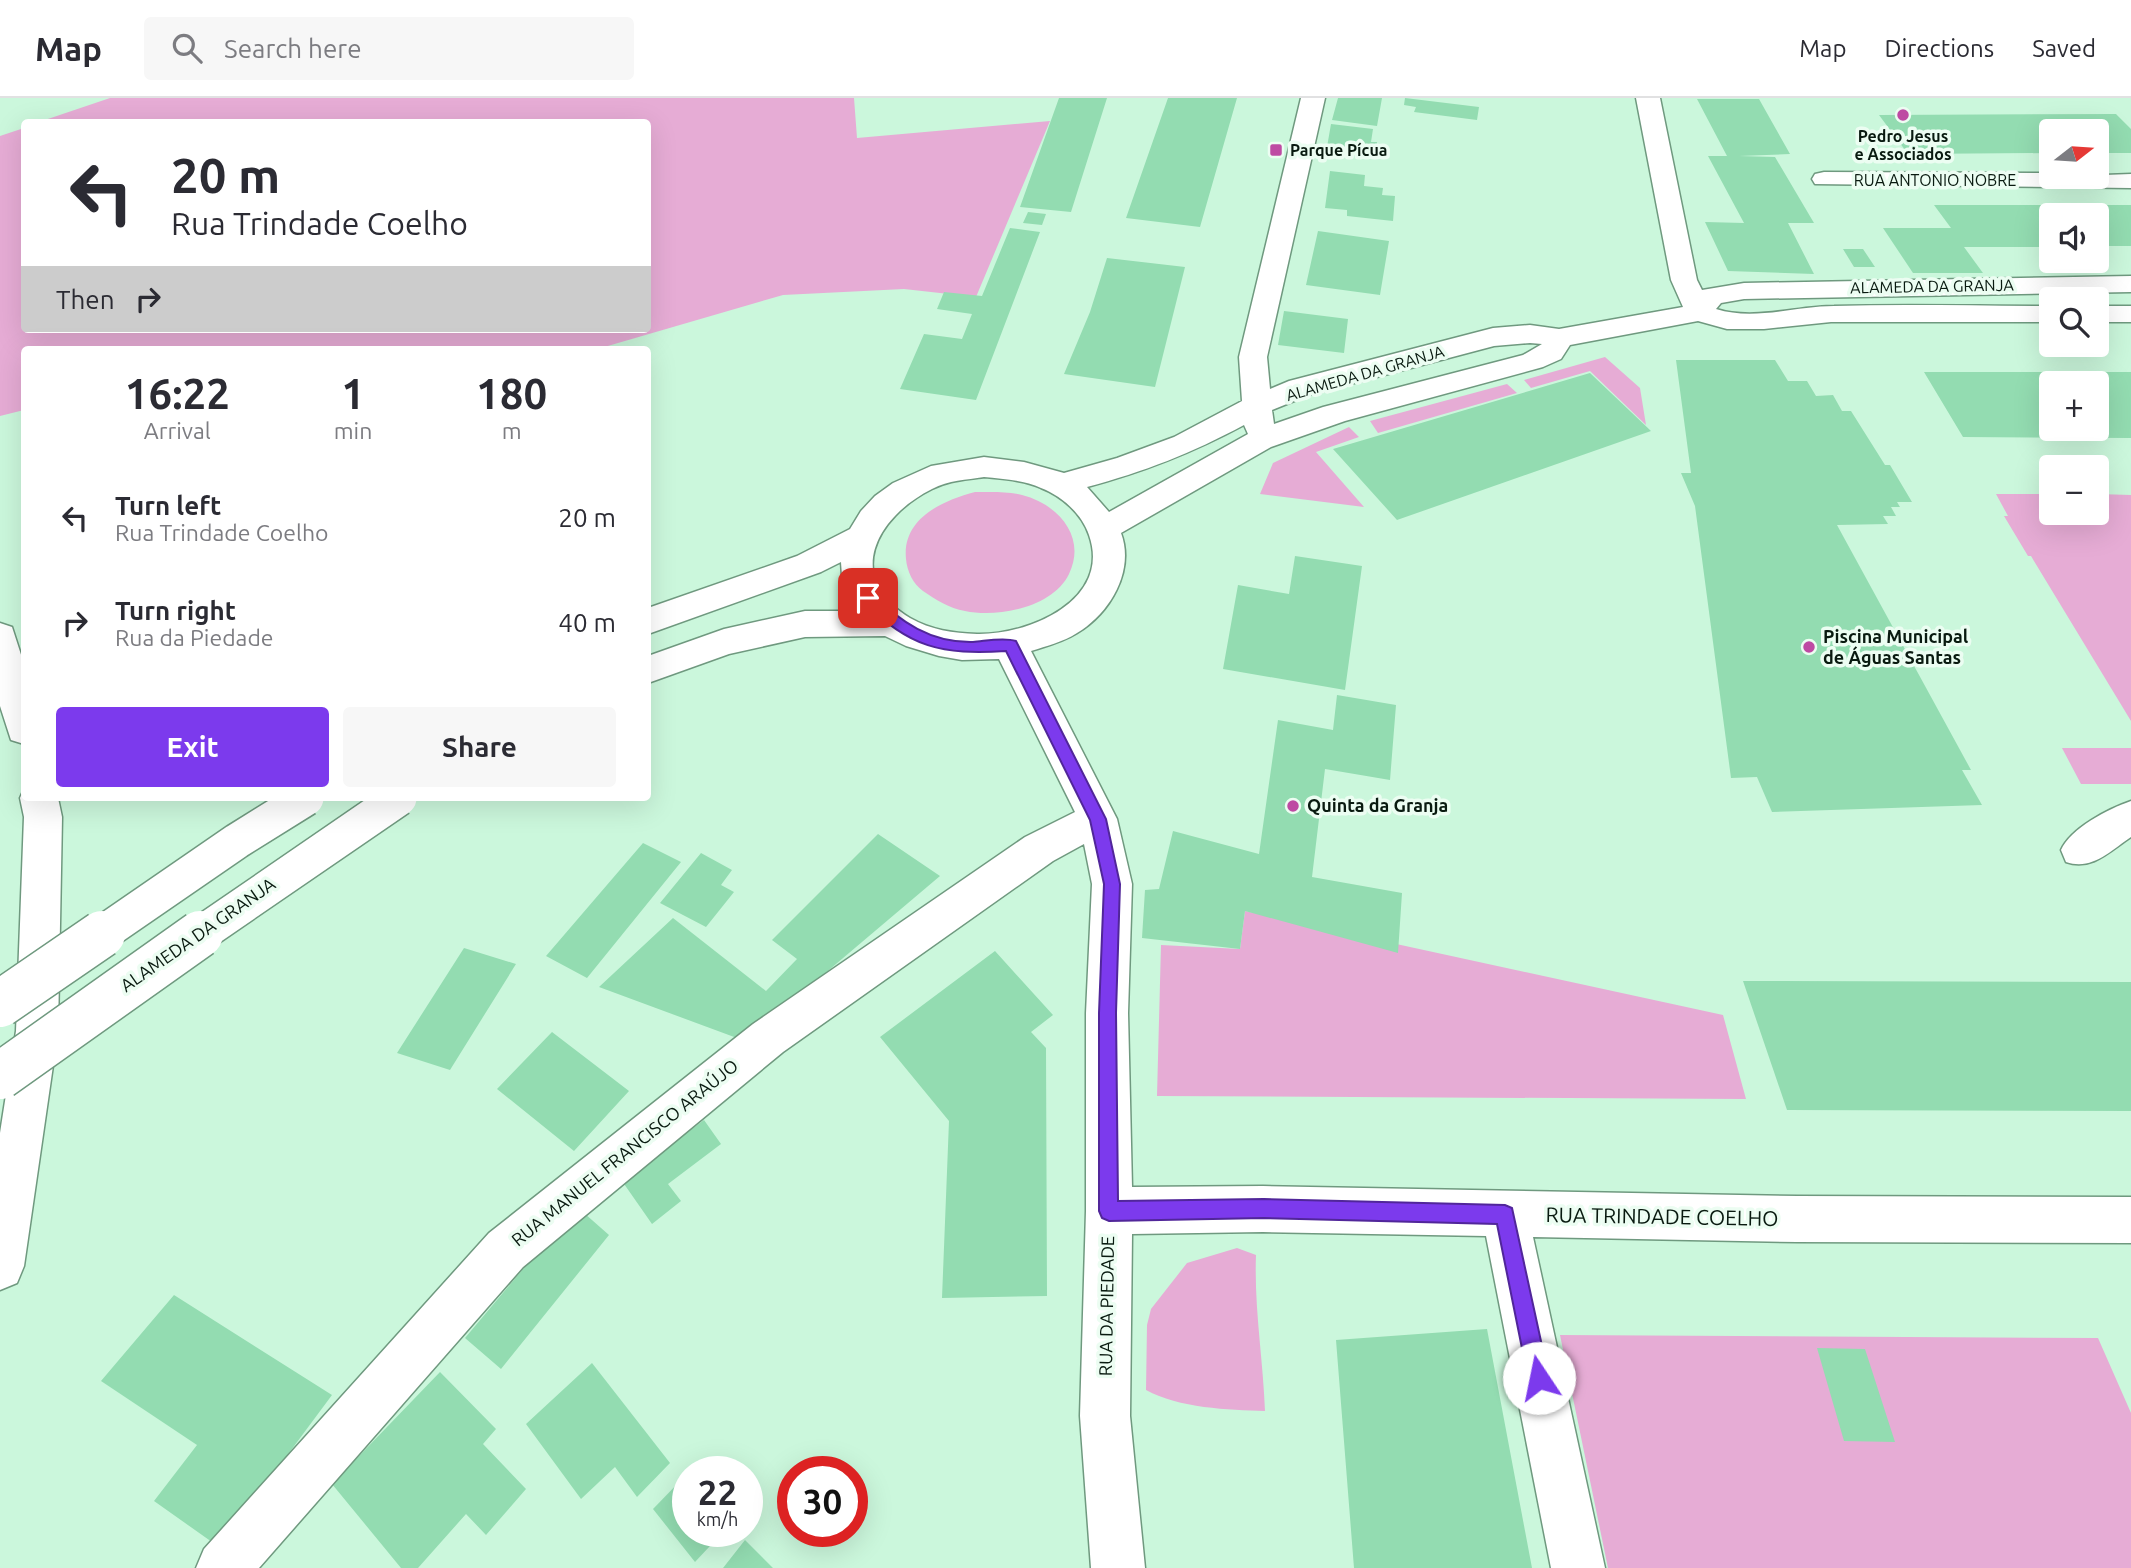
<!DOCTYPE html>
<meta charset="utf-8">
<style>
:root{--surface:#fff;--page:#f7f7f7;--text:#2b2b33;--muted:#7c7c81;--line:#e1e1e2;--accent:#7c3aed}
body{margin:0;font-family:Ubuntu,sans-serif;background:var(--page);color:var(--text);height:100vh;display:flex;flex-direction:column;font-size:26px;white-space:nowrap}
*{box-sizing:border-box;margin:0}
p{font-size:23px;color:var(--muted)}
.icon{flex:none;width:38px;height:38px;fill:none;stroke:currentColor;stroke-width:2;stroke-linecap:round;stroke-linejoin:round}
.map{position:relative;flex:1;overflow:hidden}
.drawer{position:absolute;left:21px;top:248px;width:630px;height:455px;display:flex;flex-direction:column;background:var(--surface);border-radius:7px;box-shadow:0 7px 28px #0002}
.drawer>*{flex:none}
.guide{position:absolute;left:21px;top:21px;width:630px;height:214px;border-radius:7px;box-shadow:0 7px 28px #0002;background:#fff;color:var(--text);overflow:hidden}
.needle{width:46px;rotate:73deg}
.controls{position:absolute;left:2039px;top:21px;display:grid;gap:14px}
.controls a{display:grid;place-items:center;width:70px;height:70px;border-radius:7px;background:var(--surface);box-shadow:0 7px 28px #0002;font-size:35px}
.speed{position:absolute;left:672px;top:1358px;display:flex;gap:14px;font-size:35px;font-weight:700;text-align:center}
.speed>*{display:grid;place-content:center;width:91px;height:91px;border-radius:50%;background:var(--surface);box-shadow:0 7px 28px #0002;line-height:1}
.speed small{font-size:18px;font-weight:400}
.speed .limit{border:10px solid #d22;background:#fff;color:#111}
.pin{position:absolute;display:grid;place-items:center;width:60px;height:60px;color:#fff;margin:-30px;border-radius:14px;box-shadow:0 4px 10px #0006}
.me{position:absolute;width:77px;margin:-38px;rotate:349deg;stroke-linejoin:round;filter:drop-shadow(0 0 5px #0008)}
.turn{display:flex;align-items:center;gap:24px;height:147px;padding:0 35px;font-size:32px}
.turn .icon{width:91px;height:91px;stroke-width:2.5}
.turn b{display:block;font-size:49px;line-height:60px}
.then{display:flex;align-items:center;height:66px;padding:0 35px;background:#0003;gap:14px;font-size:26px}
.eta{display:flex;justify-content:space-evenly;align-items:center;height:119px;text-align:center}
.eta b{font-size:42px;font-weight:700;line-height:49px}
.cta{display:flex;gap:14px;margin-top:auto;padding:14px 35px}
.cta a{flex:1;height:80px;border-radius:7px;background:var(--accent);color:#fff;font-size:28px;font-weight:700;line-height:80px;text-align:center}
.cta a+a{background:var(--page);color:var(--text)}
ul{padding:0;list-style:none}
li{display:flex;align-items:center;gap:21px;height:105px;padding:0 35px}
li div{flex:1}
li b{display:block;font-size:26px}
li em{font-style:normal}
header{display:flex;align-items:center;gap:42px;box-sizing:border-box;height:98px;padding:0 35px;background:var(--surface);border-bottom:2px solid var(--line)}
header strong{font-size:33px}
nav{display:flex;gap:38px;margin-inline-start:auto;font-size:24px}
.search{width:490px;height:63px;background:var(--page);display:flex;align-items:center;gap:18px;box-sizing:border-box;padding:0 24px;border-radius:7px;color:var(--muted);font-size:26px}
.map>svg:first-child{display:block}
.green{fill:#e6acd5}
.building{fill:#93dcb1;fill-rule:evenodd}
.lines{fill:none;stroke-linecap:round;stroke-linejoin:round}
.minor-casing{stroke:#6f997f;stroke-width:3}
.minor{fill:#fff;fill-rule:evenodd}
.minor-bridge-far1-casing{stroke:#6f997f;stroke-width:38;stroke-linecap:butt}
.minor-bridge-casing{stroke:#6f997f;stroke-width:49;stroke-linecap:butt}
.minor-bridge-far1{stroke:#fff;stroke-width:35}
.minor-bridge{stroke:#fff;stroke-width:46}
.route{fill:#7c3aed;stroke:#51269a;stroke-width:2}
.poi-dot{fill:#be4aa3;stroke:#ecfdf2;stroke-width:2.5}
.labels{text-anchor:middle;stroke-width:7;stroke-linejoin:round;paint-order:stroke}
.far-poi-label{font-size:16px;font-weight:bold;fill:#091a10;stroke:#ecfdf2}
.far-street-label{font-size:16px;fill:#091a10;stroke:#ecfdf2}
.poi-label{font-size:18px;font-weight:bold;fill:#091a10;stroke:#ecfdf2;text-anchor:start}
.street-label{font-size:18px;fill:#091a10;stroke:#ecfdf2}
.near-street-label{font-size:21px;fill:#091a10;stroke:#ecfdf2}
</style>
<header>
<strong>Map</strong>
<div class="search"><svg class="icon" aria-label="search" viewBox="0 0 24 24"><circle cx="10" cy="10" r="6"/><path d="M15 15l6 6"/></svg>Search here</div>
<nav><a>Map</a><a>Directions</a><a>Saved</a></nav>
</header>
<div class="map">
<svg width="2131" height="1470" viewBox="0 0 2131 1470">
<rect width="100%" height="100%" fill="#cbf7dc"/>
<path class="green" d="M 110,0 L 854,0 L 857,40 L 1050,23 L 976,199 L 904,191 L 783,197 L 594,252 L 24,252 L 24,312 L 0,318 L 0,38 L 24,30 L 24,231 L 648,231 L 648,24 L 39,24 Z
M 1605,259 L 1640,290 L 1646,327 L 1590,273 L 1531,290 L 1524,282 Z
M 1507,286 L 1517,295 L 1378,335 L 1370,323 Z
M 1349,329 L 1359,339 L 1316,354 L 1364,409 L 1260,396 L 1273,365 Z
M 975,394 C 991,394 1006,393 1022,397 C 1058,406 1087,439 1069,476 C 1053,509 999,520 965,513 C 949,510 936,502 923,493 C 913,486 907,473 906,461 C 902,421 941,403 975,394 Z
M 1996,396 L 2051,396 L 2051,415 L 2096,415 L 2097,396 L 2131,397 L 2131,623 L 2031,458 L 2028,458 L 2004,418 L 2008,418 Z
M 2062,650 L 2131,650 L 2131,686 L 2081,686 Z
M 1245,813 L 1723,917 L 1746,1001 L 1157,998 L 1161,847 L 1240,851 Z
M 1237,1150 L 1256,1157 C 1254,1209 1263,1260 1265,1313 C 1228,1312 1179,1310 1146,1292 L 1147,1227 L 1151,1211 L 1187,1165 Z
M 1560,1237 L 2098,1240 L 2131,1315 L 2131,1470 L 1608,1470 Z"/>
<path class="building" d="M 1059,0 L 1107,0 L 1071,114 L 1020,109 Z
M 1168,0 L 1237,0 L 1200,129 L 1126,120 Z
M 1338,0 L 1382,0 L 1377,28 L 1332,22 Z
M 1405,0 L 1479,9 L 1477,22 L 1414,14 L 1416,9 L 1404,7 Z
M 1697,1 L 1759,1 L 1790,56 L 1739,58 L 1775,59 L 1814,125 L 1788,125 L 1814,176 L 1728,173 L 1705,124 L 1744,125 L 1708,58 L 1727,58 Z
M 2116,16 L 2131,31 L 2131,55 L 2096,55 L 2096,33 L 2051,33 L 2051,55 L 1908,56 L 1879,17 Z
M 1331,26 L 1373,31 L 1371,44 L 1377,44 L 1376,54 L 1327,49 Z
M 1330,73 L 1365,77 L 1364,88 L 1383,90 L 1382,97 L 1395,98 L 1393,123 L 1347,118 L 1347,112 L 1325,110 Z
M 1934,107 L 2131,107 L 2131,148 L 2096,148 L 2096,117 L 2051,117 L 2051,149 L 1964,149 L 1983,175 L 1913,175 L 1883,130 L 1951,130 Z
M 1028,114 L 1046,116 L 1042,127 L 1023,125 Z
M 1010,130 L 1040,134 L 976,302 L 900,291 L 924,236 L 962,241 L 972,216 L 937,211 L 944,194 L 982,198 Z
M 1318,133 L 1389,143 L 1380,197 L 1306,187 Z
M 1843,151 L 1863,151 L 1875,169 L 1854,169 Z
M 1107,160 L 1185,169 L 1155,289 L 1064,276 L 1090,214 Z
M 1284,213 L 1348,221 L 1344,255 L 1278,247 Z
M 1676,262 L 1775,262 L 1788,283 L 1807,283 L 1816,298 L 1833,297 L 1842,313 L 1851,313 L 1885,367 L 1890,367 L 1912,404 L 1897,404 L 1900,409 L 1891,409 L 1896,418 L 1883,418 L 1888,426 L 1837,427 L 1971,672 L 1962,672 L 1982,707 L 1772,714 L 1757,679 L 1731,680 L 1695,408 L 1681,375 L 1691,375 Z
M 1924,274 L 2131,274 L 2131,340 L 1963,339 ZM 2051,285 L 2096,285 L 2096,331 L 2051,331 Z
M 1590,275 L 1651,333 L 1397,422 L 1333,351 Z
M 1295,458 L 1362,468 L 1345,592 L 1223,571 L 1238,487 L 1289,496 Z
M 1337,597 L 1396,607 L 1390,682 L 1325,671 L 1312,779 L 1402,795 L 1398,855 L 1245,813 L 1240,851 L 1142,840 L 1145,792 L 1159,791 L 1173,733 L 1259,756 L 1278,622 L 1333,632 Z
M 878,736 L 940,778 L 745,943 L 599,889 L 673,820 L 766,893 L 797,861 L 772,842 Z
M 643,745 L 681,764 L 587,880 L 546,858 Z
M 701,755 L 732,772 L 721,787 L 734,794 L 706,829 L 660,805 Z
M 464,850 L 516,866 L 450,972 L 397,955 Z
M 995,853 L 1053,917 L 1031,934 L 1046,950 L 1047,1198 L 942,1200 L 949,1023 L 880,939 Z
M 1743,883 L 2131,884 L 2131,1013 L 1787,1012 Z
M 552,934 L 629,993 L 574,1053 L 497,991 Z
M 704,1022 L 721,1046 L 668,1086 L 681,1103 L 652,1126 L 622,1083 Z
M 584,1115 L 609,1137 L 501,1271 L 465,1240 L 550,1139 Z
M 174,1197 L 332,1297 L 219,1449 L 154,1403 L 197,1347 L 101,1283 Z
M 1487,1231 L 1532,1470 L 1354,1470 L 1336,1242 Z
M 1817,1250 L 1865,1251 L 1895,1344 L 1844,1343 Z
M 592,1265 L 670,1365 L 637,1399 L 615,1369 L 581,1401 L 526,1326 Z
M 440,1274 L 496,1331 L 483,1346 L 526,1391 L 486,1437 L 466,1416 L 418,1470 L 401,1470 L 332,1386 Z
M 684,1379 L 688,1384 L 688,1433 L 724,1433 L 695,1464 L 653,1411 Z
M 745,1442 L 773,1470 L 723,1470 Z"/>
<g class="lines">
<g class="minor-casing">
<path id="minor" d="M 1301,0 L 1325,0 L 1267,259 L 1270,291 L 1289,283 L 1493,230 L 1530,227 L 1559,231 L 1683,209 L 1671,182 L 1636,0 L 1660,0 L 1697,182 L 1702,192 L 1744,185 L 2131,178 L 2131,194 L 1744,201 L 1721,205 L 1716,211 C 1754,223 1796,208 1834,208 C 1907,206 1979,208 2051,208 L 2051,224 L 1831,224 L 1764,231 L 1727,231 L 1698,223 L 1570,247 L 1561,261 L 1543,269 L 1345,323 L 1271,349 L 1121,435 C 1135,473 1110,515 1077,535 C 1063,544 1047,548 1031,553 L 1117,721 L 1132,786 L 1128,915 L 1132,1089 L 1263,1088 L 1797,1098 L 2131,1099 L 2131,1145 L 1797,1144 L 1533,1139 L 1605,1470 L 1551,1470 L 1486,1138 L 1263,1134 L 1132,1136 L 1130,1318 L 1145,1470 L 1091,1470 L 1080,1318 L 1086,1113 L 1086,915 L 1092,786 L 1084,746 L 1053,763 L 783,954 L 523,1169 L 259,1470 L 196,1470 L 204,1451 L 489,1135 L 753,926 L 1025,739 L 1075,714 L 999,561 L 962,562 L 939,558 L 906,548 L 885,538 L 805,539 L 729,556 L 648,585 L 648,558 L 724,531 L 805,513 L 859,513 L 842,478 L 841,464 L 821,474 L 648,536 L 648,510 L 797,458 L 850,431 L 861,413 L 875,398 L 893,385 L 931,368 L 984,359 L 1024,364 L 1064,375 L 1117,360 L 1174,339 L 1242,303 L 1239,259 ZM 1530,245 L 1542,246 L 1523,257 L 1323,309 L 1274,326 L 1272,312 L 1309,297 L 1494,248 ZM 1244,327 L 1248,336 L 1109,414 L 1087,389 C 1144,374 1192,355 1244,327 ZM 984,379 C 1003,381 1024,382 1041,390 C 1062,398 1082,416 1089,437 C 1112,502 1029,537 977,536 C 953,535 931,532 910,520 C 843,480 876,419 932,391 C 949,382 966,382 984,379 Z
M 1824,74 L 2051,75 L 2051,79 L 2131,76 L 2131,90 L 1815,86 L 1812,81 L 1815,76 Z
M 2096,208 L 2131,208 L 2131,224 L 2096,224 Z
M 0,525 L 12,529 L 24,566 L 24,646 L 11,642 L 0,608 Z
M 24,691 L 24,700 L 58,700 L 62,719 L 58,933 L 24,1168 L 17,1185 L 0,1192 L 0,1035 L 16,933 L 24,719 L 20,700 Z
M 2131,703 L 2131,739 C 2110,753 2092,773 2066,764 L 2061,752 C 2071,730 2108,711 2131,703 Z"/>
</g>
<use href="#minor" class="minor"/>
<g class="minor-bridge-far1-casing">
<path id="minor-bridge-far1" d="M 99,838 L 237,743 L 306,700
M 198,838 L 399,700"/>
</g>
<g class="minor-bridge-casing">
<path id="minor-bridge" d="M 0,906 L 102,836
M 0,978 L 200,836"/>
</g>
<use href="#minor-bridge-far1" class="minor-bridge-far1"/>
<use href="#minor-bridge" class="minor-bridge"/>
</g>
<path class="route" d="M 868,495 L 873,496 C 900,524 931,545 973,544 C 986,543 1003,539 1016,543 L 1106,721 L 1120,786 L 1116,915 L 1118,1103 L 1264,1101 L 1505,1107 L 1512,1110 L 1549,1280 L 1546,1287 L 1539,1290 L 1531,1287 L 1528,1280 L 1497,1126 L 1264,1120 L 1109,1123 L 1102,1120 L 1099,1113 L 1099,915 L 1104,786 L 1090,722 L 1006,553 C 942,557 909,550 863,503 L 863,496 Z"/>
<g class="poi-dot">
<circle cx="1903" cy="17" r="7"/>
<rect x="1269" y="45" width="14" height="14" rx="3.5"/>
<circle cx="1809" cy="549" r="7"/>
<circle cx="1293" cy="708" r="7"/>
</g>
<g class="labels">
<g class="far-poi-label">
<text x="1903" y="44">Pedro Jesus<tspan x="1903" dy="18">e Associados</tspan></text>
<text x="1290" y="58" text-anchor="start">Parque Pícua</text>
</g>
<g class="far-street-label">
<text x="1935" y="88">RUA ANTONIO NOBRE</text>
<text transform="translate(1932 188) rotate(-1)" y="6">ALAMEDA DA GRANJA</text>
<text transform="translate(1365 275) rotate(-16)" y="6">ALAMEDA DA GRANJA</text>
</g>
<g class="poi-label">
<text x="1823" y="545">Piscina Municipal<tspan x="1823" dy="21">de Águas Santas</tspan></text>
<text x="1307" y="714">Quinta da Granja</text>
</g>
<g class="street-label">
<text transform="translate(198 837) rotate(-35)" y="6">ALAMEDA DA GRANJA</text>
<text transform="translate(625 1055) rotate(-39)" y="6">RUA MANUEL FRANCISCO ARAÚJO</text>
<text transform="translate(1107 1208) rotate(-89)" y="6">RUA DA PIEDADE</text>
</g>
<g class="near-street-label">
<text transform="translate(1662 1119) rotate(1)" y="7">RUA TRINDADE COELHO</text>
</g>
</g>
</svg>
<div class="controls">
<a><svg class="needle" viewBox="-14 -14 28 28"><path d="M0-13l5 13h-10z" fill="#e53935"/><path d="M0 13l5-13h-10z" fill="#7c7c81"/></svg></a>
<a><svg class="icon" aria-label="sound" viewBox="0 0 24 24"><path d="M4 9h4l5-4v14l-5-4H4zM17 9q2 3 0 6"/></svg></a>
<a><svg class="icon" aria-label="search" viewBox="0 0 24 24"><circle cx="10" cy="10" r="6"/><path d="M15 15l6 6"/></svg></a>
<a>+</a>
<a>−</a>
</div>
<div class="speed"><div>22<small>km/h</small></div><div class="limit">30</div></div>
<div class="pin" style="left:868px;top:500px;background:#d93025"><svg class="icon" aria-label="arrive" viewBox="0 0 24 24"><path d="M6 21V4h12l-3 4 3 4H6"/></svg></div>
<svg class="me" style="left:1539px;top:1280px" viewBox="-20 -20 40 40"><circle r="19" fill="#fff"/><path d="M0-13L10 11 0 6-10 11z" fill="#7c3aed"/></svg>
<div class="guide">
<div class="turn"><svg class="icon" aria-label="left" viewBox="0 0 24 24"><path d="M17 20v-9H6M10 6l-5 5 5 5"/></svg><div><b>20 m</b>Rua Trindade Coelho</div></div>
<div class="then">Then<svg class="icon" aria-label="right" viewBox="0 0 24 24"><path d="M7 20v-9h11M14 6l5 5-5 5"/></svg></div>
</div>
<section class="drawer">
<div class="eta">
<div><b>16:22</b><p>Arrival</p></div>
<div><b>1</b><p>min</p></div>
<div><b>180</b><p>m</p></div>
</div>
<ul>
<li><svg class="icon" aria-label="left" viewBox="0 0 24 24"><path d="M17 20v-9H6M10 6l-5 5 5 5"/></svg><div><b>Turn left</b><p>Rua Trindade Coelho</p></div><em>20 m</em></li>
<li><svg class="icon" aria-label="right" viewBox="0 0 24 24"><path d="M7 20v-9h11M14 6l5 5-5 5"/></svg><div><b>Turn right</b><p>Rua da Piedade</p></div><em>40 m</em></li>
</ul>
<div class="cta"><a>Exit</a><a>Share</a></div>
</section>
</div>
